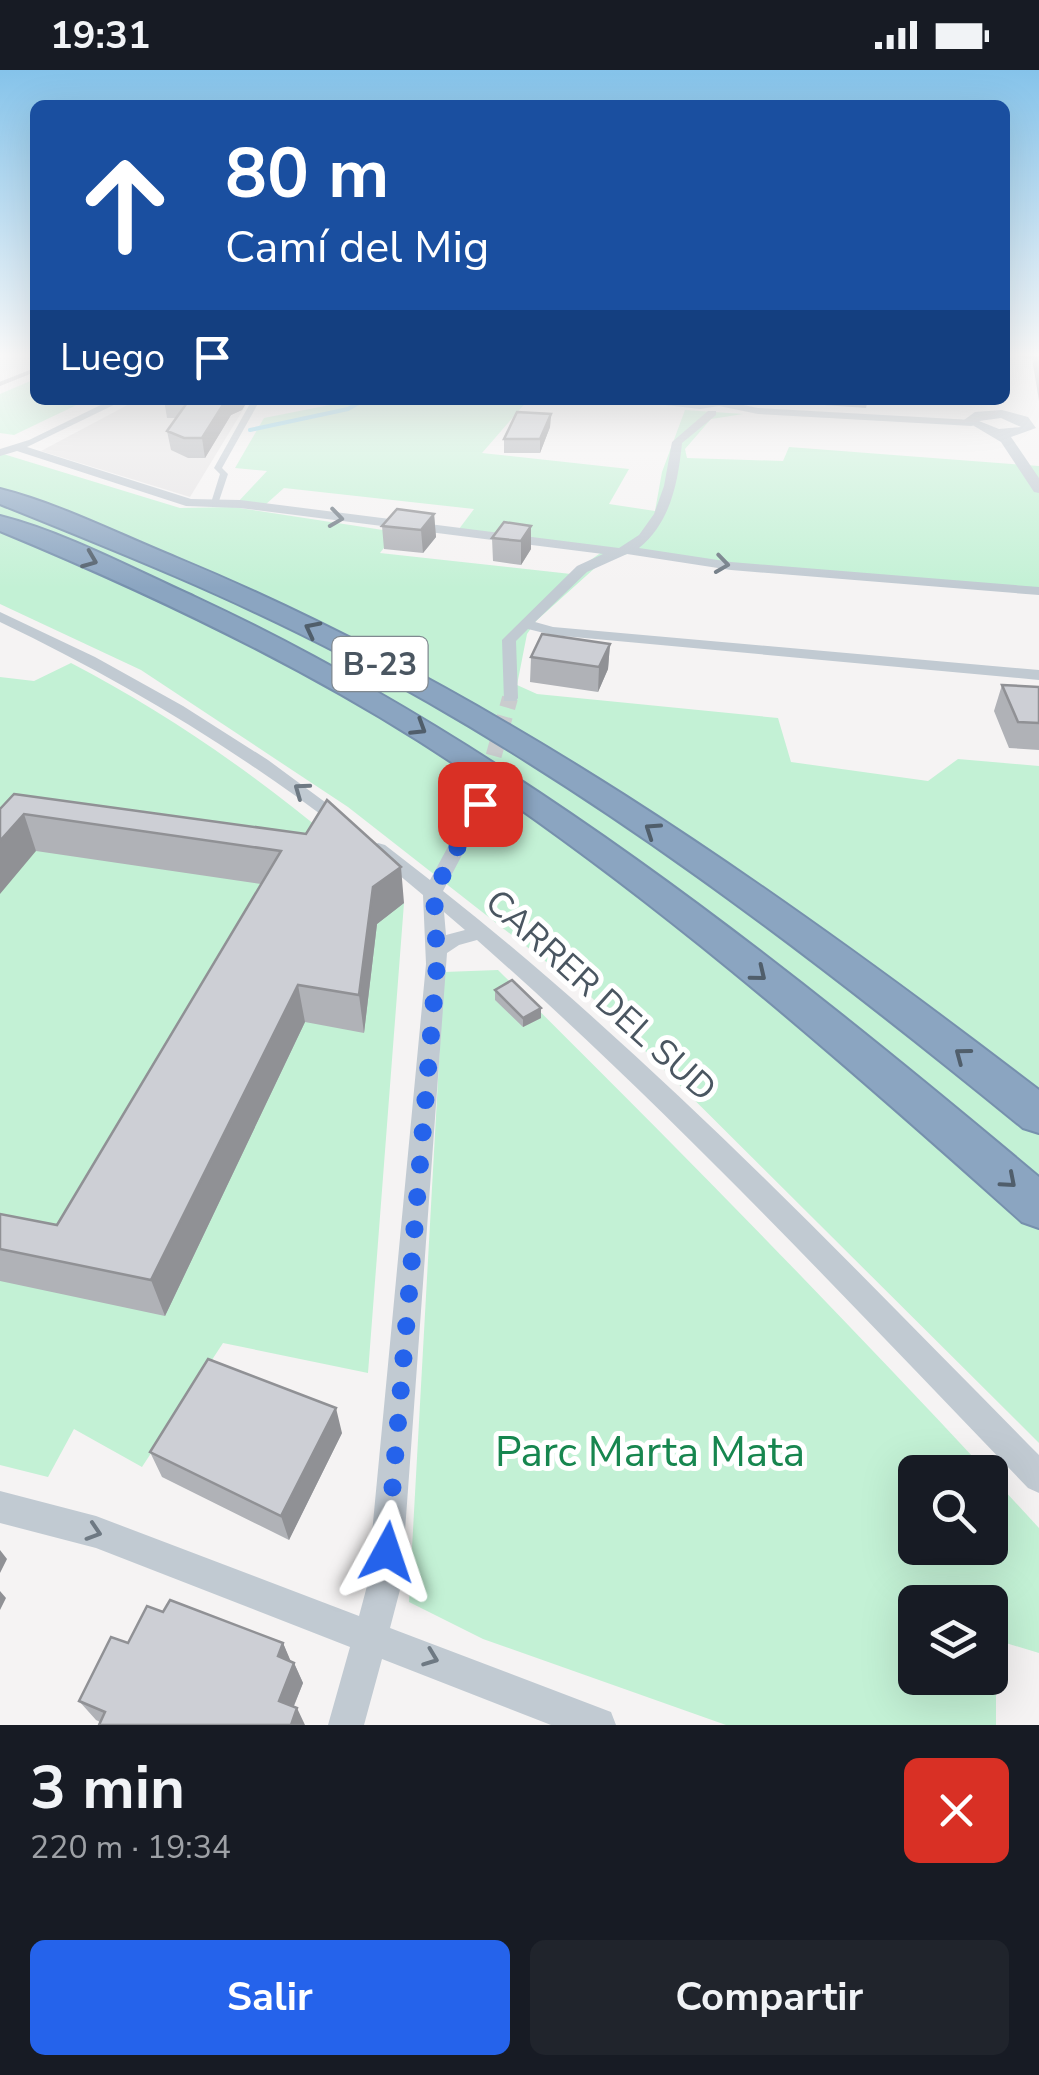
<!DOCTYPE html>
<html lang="es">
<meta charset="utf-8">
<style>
:root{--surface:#171b24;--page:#20242c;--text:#f1f3f6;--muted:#9ea1a6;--accent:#2563eb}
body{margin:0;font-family:"Nunito Sans",sans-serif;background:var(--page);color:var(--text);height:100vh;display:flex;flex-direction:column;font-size:38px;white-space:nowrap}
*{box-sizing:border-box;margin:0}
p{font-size:32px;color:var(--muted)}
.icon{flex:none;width:55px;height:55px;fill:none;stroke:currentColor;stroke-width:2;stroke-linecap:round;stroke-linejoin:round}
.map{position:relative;height:1655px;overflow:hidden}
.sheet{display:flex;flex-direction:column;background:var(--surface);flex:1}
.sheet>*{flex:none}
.banner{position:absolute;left:30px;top:30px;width:980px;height:305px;border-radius:15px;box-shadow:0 10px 40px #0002;background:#1a4fa0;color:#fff;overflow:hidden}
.controls{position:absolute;left:898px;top:1385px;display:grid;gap:20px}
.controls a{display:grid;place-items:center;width:110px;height:110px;border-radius:15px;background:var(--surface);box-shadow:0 10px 40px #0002;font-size:50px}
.pin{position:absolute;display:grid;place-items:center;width:85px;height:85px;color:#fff;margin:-42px;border-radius:20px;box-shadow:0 5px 15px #0006}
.me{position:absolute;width:110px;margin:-55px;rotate:5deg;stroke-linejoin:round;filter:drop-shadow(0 0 8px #0008)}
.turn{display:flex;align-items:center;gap:35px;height:210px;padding:0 30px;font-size:45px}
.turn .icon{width:130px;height:130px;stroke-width:2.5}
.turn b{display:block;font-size:70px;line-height:85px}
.then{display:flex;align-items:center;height:95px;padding:0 30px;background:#0003;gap:20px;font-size:38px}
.round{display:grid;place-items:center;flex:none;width:105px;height:105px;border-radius:15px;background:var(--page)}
.overview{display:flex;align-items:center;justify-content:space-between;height:170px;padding:0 30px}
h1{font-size:60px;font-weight:700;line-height:75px}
.cta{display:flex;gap:20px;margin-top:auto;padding:20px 30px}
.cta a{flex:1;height:115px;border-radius:15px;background:var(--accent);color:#fff;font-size:40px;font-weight:700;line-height:115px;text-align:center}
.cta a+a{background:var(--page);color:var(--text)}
.status{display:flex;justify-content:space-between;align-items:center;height:70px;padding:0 50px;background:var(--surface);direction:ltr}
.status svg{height:28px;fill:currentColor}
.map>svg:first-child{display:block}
.education{fill:#e6e4e5}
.green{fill:#c3f1d5;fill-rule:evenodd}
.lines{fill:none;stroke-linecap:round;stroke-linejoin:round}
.stream{stroke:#90daee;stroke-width:4}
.minor-tunnel{stroke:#caccce;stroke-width:16;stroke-dasharray:16 9;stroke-linecap:butt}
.motorway-casing{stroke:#7690ad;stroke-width:4}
.pedestrian{fill:#c1cad2;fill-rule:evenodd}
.minor{fill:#c1cad2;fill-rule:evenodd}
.tertiary{fill:#c1cad2;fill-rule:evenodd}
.motorway{fill:#8ba5c1;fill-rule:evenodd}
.rail{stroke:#b5b8bd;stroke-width:4}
.wall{fill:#b0b2b7}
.shaded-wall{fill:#909195}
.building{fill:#cdcfd5;stroke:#909195;stroke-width:2.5}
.oneway{stroke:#6e7983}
.oneway2{stroke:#505e6b}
.route{stroke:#2563eb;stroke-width:18;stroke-dasharray:0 32.4}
.labels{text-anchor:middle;stroke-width:10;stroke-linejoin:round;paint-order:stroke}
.shield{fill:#fff;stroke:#808990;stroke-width:2.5}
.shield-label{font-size:32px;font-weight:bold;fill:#4a5661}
.street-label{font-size:35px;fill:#4a5661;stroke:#fff}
.near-park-label{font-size:42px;fill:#17864f;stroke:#fff}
</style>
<div class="status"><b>19:31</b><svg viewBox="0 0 49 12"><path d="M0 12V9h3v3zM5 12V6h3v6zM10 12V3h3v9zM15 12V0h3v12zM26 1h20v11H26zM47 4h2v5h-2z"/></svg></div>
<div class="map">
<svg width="1039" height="1655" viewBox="0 0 1039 1655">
<rect width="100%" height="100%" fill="#f5f3f3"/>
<path class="education" d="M 137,330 L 249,330 L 190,427 L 41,381 Z"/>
<path class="green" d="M 35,309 L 35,330 L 87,330 L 14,365 L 0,363 L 0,324 Z
M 355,330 L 383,335 L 394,330 L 528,330 L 482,383 L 629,399 L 609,434 L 655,441 L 662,402 L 685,340 L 743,344 L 711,349 L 685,379 L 687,388 L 783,391 L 789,377 L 1039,396 L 1039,523 L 633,483 L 606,488 L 536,551 L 527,564 L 517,615 L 537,624 L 778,648 L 791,692 L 928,711 L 958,689 L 1039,696 L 1039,1373 L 591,927 L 348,737 L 141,600 L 0,534 L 0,383 L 180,438 L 233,437 L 396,462 L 380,483 L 571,504 L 606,479 L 459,459 L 474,439 L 284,418 L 265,435 L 238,432 L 267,401 L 235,398 L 264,348 Z
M 71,593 C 192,656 305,740 404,833 L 368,1303 L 223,1273 L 142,1397 L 74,1359 L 48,1407 L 0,1395 L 0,607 L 34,611 Z
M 498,900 C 665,1065 828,1231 987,1402 L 915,1402 L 915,1478 L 990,1478 L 990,1405 L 1039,1458 L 1039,1583 L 996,1570 L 996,1655 L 726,1655 L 483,1569 L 409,1532 L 444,902 ZM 915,1532 L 990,1532 L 990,1608 L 915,1608 Z"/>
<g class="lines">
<path class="stream" d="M 250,360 L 348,339 L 364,330"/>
<path class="minor-tunnel" d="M 480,734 L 510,628"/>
<g class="motorway-casing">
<path id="motorway" d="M 0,419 C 60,434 120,465 177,488 C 491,618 770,814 1039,1020 L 1039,1063 L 1023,1058 C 810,884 590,715 346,587 C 234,528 117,481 0,434 Z
M 0,446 C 64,462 135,500 195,527 C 506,672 778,888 1039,1107 L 1039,1158 L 1022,1152 C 831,981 635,809 419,671 C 287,588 145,521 0,461 Z"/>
</g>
<path class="pedestrian" d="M 252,330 L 260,330 L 222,398 L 228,404 L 218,434 L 210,436 L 220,404 L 214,398 Z"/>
<path class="minor" d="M 111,330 L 124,330 L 27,377 L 191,429 L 240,430 L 619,478 L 639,465 L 654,444 L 664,416 L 672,372 L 708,341 L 716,341 L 716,345 L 682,373 C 678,412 671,452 639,478 L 731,492 L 1039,517 L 1039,525 L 731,500 L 627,484 L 587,502 L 535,552 L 553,557 L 1039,600 L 1039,610 L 552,565 L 528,559 L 516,571 L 518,628 L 516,631 L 504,631 L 502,570 L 577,496 L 603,484 L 240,438 L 186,436 L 17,381 L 0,386 L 0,379 L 29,370 Z
M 622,330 L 700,333 L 719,330 L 758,338 L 972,350 L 977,353 L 972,356 L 758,344 L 719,336 L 700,339 Z
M 0,542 L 95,587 L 183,636 L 268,690 L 352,752 L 350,756 L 336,756 C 231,676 119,609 0,552 Z
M 480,729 L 489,734 L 443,821 C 657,990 847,1191 1039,1385 L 1039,1423 L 1028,1418 C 848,1231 672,1042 477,870 L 459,875 L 447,883 L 401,1516 L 390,1558 L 611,1642 L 616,1655 L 551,1655 L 382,1589 L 364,1655 L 328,1655 L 350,1577 L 96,1478 L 0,1453 L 0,1421 L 96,1446 L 359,1546 L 367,1516 L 426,894 L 423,825 L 368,779 L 378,773 L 385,775 L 430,810 L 471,734 ZM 444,842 L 465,860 L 446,865 Z"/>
<path class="tertiary" d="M 1016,286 L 1039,286 L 1039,291 Z
M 1002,340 L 1028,347 L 1036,358 L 1011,367 L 1039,408 L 1039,423 L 1034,422 L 1001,372 L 964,350 L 975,342 ZM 1001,348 L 1021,357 L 999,359 L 979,351 Z"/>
<use href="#motorway" class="motorway"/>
<path class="rail" d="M 0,314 L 35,300"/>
</g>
<path class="wall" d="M 1035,286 L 1039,286 L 1039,331 L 1033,294 Z
M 164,330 L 248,330 L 242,340 L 231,345 L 205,388 L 188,388 L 171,380 L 167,361 L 176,348 L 167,348 Z
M 755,330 L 868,330 L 866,338 Z
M 551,344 L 550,357 L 540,383 L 504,383 L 504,369 Z
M 434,444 L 436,467 L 423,483 L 384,479 L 382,456 Z
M 504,452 L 531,479 L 521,495 L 493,491 L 492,468 Z
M 610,574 L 608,599 L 598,622 L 530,612 L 531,587 Z
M 1002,615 L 1039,617 L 1039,680 L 1009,678 L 994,641 Z
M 0,739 L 306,764 L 404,833 L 377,854 L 364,963 L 305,952 L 165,1246 L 0,1211 L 0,1144 L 57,1155 L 261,814 L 36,781 Z
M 495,920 L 541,948 L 523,957 L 495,930 Z
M 342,1363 L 289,1470 L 162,1407 L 150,1382 Z
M 163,1542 L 283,1573 L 290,1591 L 294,1593 L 303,1613 L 294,1636 L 100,1652 L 96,1650 L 79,1631 Z"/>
<path class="shaded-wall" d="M 226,330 L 248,330 L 242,340 L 231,345 L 205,388 L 202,368 Z
M 551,344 L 550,357 L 540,383 L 540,369 Z
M 434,444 L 436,467 L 423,483 L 421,460 Z
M 531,456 L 531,479 L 521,495 L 521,471 Z
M 610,574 L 608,599 L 598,622 L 599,597 Z
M 24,744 L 36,781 L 0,824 L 0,771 Z
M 401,797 L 404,833 L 377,854 L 364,963 L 359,925 L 373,817 Z
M 298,915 L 305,952 L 165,1246 L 151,1210 Z
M 541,938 L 541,948 L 523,957 L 523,948 Z
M 336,1338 L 342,1363 L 289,1470 L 281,1446 Z
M 0,1480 L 7,1489 L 0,1503 Z
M 0,1521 L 6,1528 L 0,1540 Z
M 283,1573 L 292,1594 L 278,1586 Z
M 294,1593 L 303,1613 L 288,1650 L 279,1631 Z
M 297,1638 L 305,1655 L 291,1655 Z"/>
<path class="building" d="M 189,330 L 226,330 L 202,368 L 184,368 L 167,361 Z
M 517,342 L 551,344 L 540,369 L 504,369 Z
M 397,439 L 434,444 L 421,460 L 382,456 Z
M 504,452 L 531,456 L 521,471 L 492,468 Z
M 542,564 L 610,574 L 599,597 L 531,587 Z
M 1002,615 L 1039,617 L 1039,653 L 1018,652 Z
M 14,724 L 306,764 L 327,730 L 401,797 L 373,817 L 359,925 L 298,915 L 151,1210 L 0,1179 L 0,1144 L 57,1155 L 281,781 L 24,744 L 0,771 L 0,739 Z
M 512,910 L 541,938 L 523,948 L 495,920 Z
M 208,1289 L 336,1338 L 281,1446 L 150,1382 Z
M 170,1530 L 283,1573 L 278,1586 L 294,1593 L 279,1631 L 297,1638 L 291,1655 L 99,1655 L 105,1642 L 79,1631 L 111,1567 L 128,1573 L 147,1536 L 163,1542 Z"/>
<defs><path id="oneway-chevron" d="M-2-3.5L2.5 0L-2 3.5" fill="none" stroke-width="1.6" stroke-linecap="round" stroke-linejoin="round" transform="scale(2.5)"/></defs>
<g class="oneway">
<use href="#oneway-chevron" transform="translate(336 448) rotate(8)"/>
<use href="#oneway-chevron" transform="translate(722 494) rotate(8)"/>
<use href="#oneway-chevron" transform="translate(301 720) rotate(-144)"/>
<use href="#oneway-chevron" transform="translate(94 1462) rotate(18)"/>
<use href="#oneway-chevron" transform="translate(431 1588) rotate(21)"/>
</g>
<g class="oneway2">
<use href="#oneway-chevron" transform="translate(90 490) rotate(22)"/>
<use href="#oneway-chevron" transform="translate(312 559) rotate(-153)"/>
<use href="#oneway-chevron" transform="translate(419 658) rotate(32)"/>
<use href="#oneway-chevron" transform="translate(652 760) rotate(-146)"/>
<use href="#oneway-chevron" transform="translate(759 904) rotate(39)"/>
<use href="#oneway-chevron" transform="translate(962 985) rotate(-143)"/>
<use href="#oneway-chevron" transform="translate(1009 1111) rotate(41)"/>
</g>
<linearGradient id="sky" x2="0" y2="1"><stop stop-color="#85c3ea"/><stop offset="0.55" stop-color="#fafafa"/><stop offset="1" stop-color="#fafafa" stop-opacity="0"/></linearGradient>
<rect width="1039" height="518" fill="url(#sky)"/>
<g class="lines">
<path class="route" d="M 387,1482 L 437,894 L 434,822 L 480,734"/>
</g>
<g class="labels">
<rect class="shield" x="332.5" y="567" width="95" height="54" rx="8"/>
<g class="shield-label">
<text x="380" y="605">B-23</text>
</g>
<g class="street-label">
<text transform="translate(601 925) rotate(42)" y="12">CARRER DEL SUD</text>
</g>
<g class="near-park-label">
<text x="650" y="1396">Parc Marta Mata</text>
</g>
</g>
</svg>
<div class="controls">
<a><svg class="icon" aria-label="search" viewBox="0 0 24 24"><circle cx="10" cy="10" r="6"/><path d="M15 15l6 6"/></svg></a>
<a><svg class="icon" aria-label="layers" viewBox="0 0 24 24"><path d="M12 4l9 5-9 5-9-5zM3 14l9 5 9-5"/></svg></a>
</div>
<div class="pin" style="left:480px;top:734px;background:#d93025"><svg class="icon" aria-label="arrive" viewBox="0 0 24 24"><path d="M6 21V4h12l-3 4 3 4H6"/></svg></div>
<svg class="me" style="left:387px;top:1482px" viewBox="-20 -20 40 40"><path d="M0-17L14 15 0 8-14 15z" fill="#2563eb" stroke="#fff" stroke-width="4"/></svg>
<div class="banner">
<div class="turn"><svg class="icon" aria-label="ahead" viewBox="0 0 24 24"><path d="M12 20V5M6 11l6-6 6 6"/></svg><div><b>80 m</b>Camí del Mig</div></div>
<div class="then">Luego<svg class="icon" aria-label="arrive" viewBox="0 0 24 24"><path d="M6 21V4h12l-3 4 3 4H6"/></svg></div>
</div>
</div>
<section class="sheet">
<div class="overview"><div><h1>3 min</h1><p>220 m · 19:34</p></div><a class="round" style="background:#d93025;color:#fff"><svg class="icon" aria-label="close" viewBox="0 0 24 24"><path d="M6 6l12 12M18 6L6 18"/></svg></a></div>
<div class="cta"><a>Salir</a><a>Compartir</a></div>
</section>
